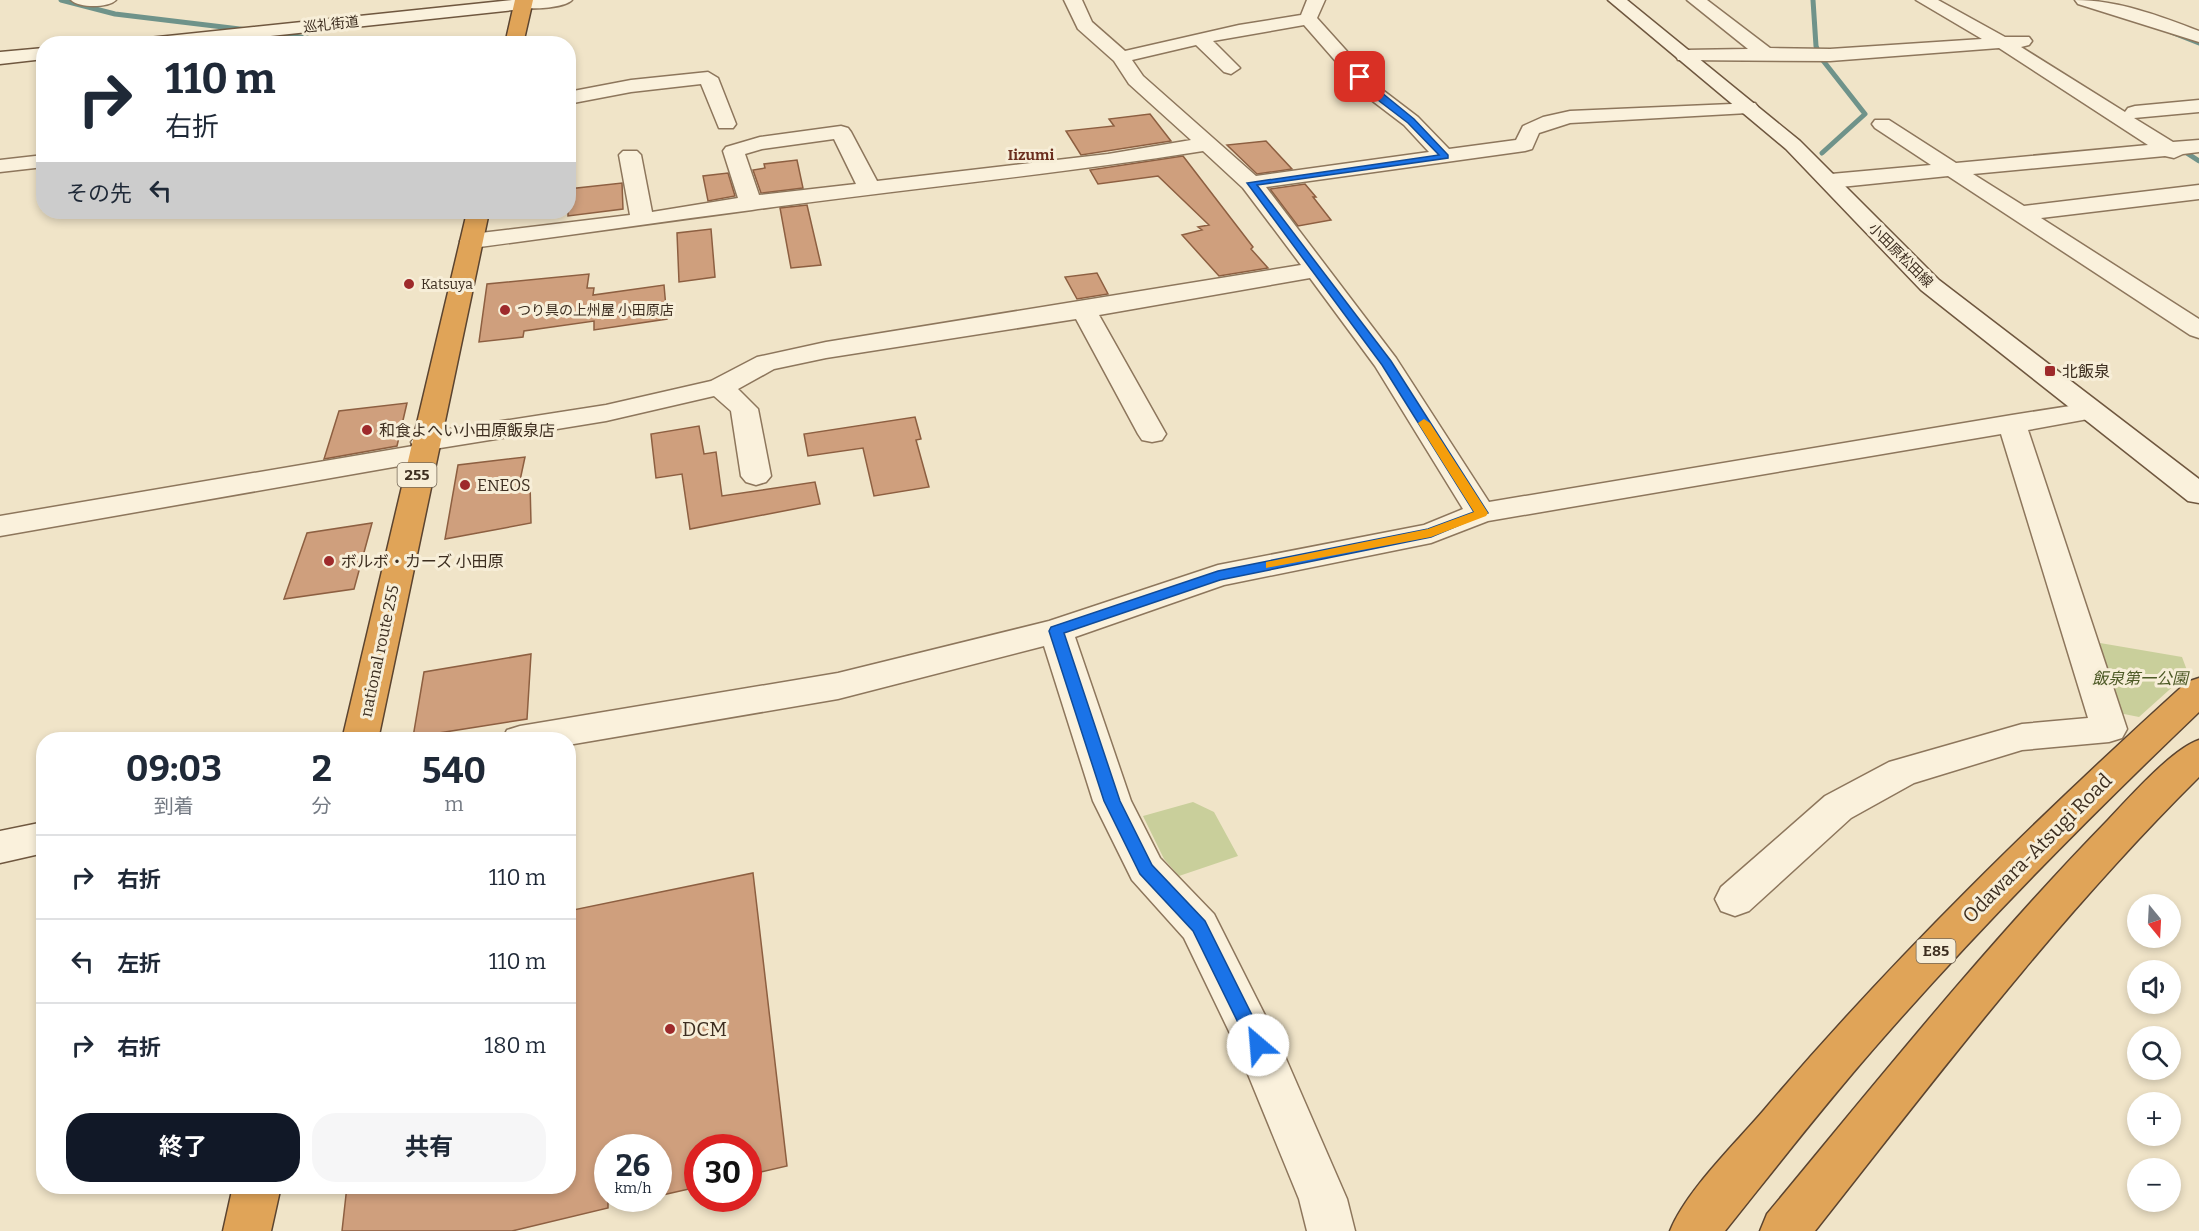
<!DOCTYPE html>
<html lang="ja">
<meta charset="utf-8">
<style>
:root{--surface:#fff;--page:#f6f6f7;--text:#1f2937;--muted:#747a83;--line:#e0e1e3;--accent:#111827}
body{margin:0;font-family:Bitter,"Noto Sans JP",serif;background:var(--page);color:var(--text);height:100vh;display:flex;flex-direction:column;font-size:22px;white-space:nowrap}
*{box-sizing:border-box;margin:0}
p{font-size:20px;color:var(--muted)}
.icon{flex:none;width:33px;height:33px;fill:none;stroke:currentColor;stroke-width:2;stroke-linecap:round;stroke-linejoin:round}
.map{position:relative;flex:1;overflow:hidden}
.details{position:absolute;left:36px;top:732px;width:540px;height:462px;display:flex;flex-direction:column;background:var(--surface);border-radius:24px;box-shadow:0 3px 9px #0003}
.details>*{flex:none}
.banner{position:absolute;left:36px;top:36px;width:540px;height:183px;border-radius:24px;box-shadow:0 3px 9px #0003;background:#fff;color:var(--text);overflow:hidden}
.needle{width:39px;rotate:162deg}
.controls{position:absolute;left:2127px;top:894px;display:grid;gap:12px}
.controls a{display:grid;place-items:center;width:54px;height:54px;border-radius:50%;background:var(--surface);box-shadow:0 3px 9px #0003;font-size:30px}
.speed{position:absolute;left:594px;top:1134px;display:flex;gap:12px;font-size:30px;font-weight:700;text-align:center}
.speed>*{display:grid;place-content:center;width:78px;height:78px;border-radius:50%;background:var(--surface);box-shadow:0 3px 9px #0003;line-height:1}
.speed small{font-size:15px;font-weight:400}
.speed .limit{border:9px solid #d22;background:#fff;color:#111}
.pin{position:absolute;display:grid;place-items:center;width:51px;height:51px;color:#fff;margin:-26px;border-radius:12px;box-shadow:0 3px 9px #0006}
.me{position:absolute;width:66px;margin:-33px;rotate:333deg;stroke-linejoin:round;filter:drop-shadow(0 0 4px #0008)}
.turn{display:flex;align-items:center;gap:21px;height:126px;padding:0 30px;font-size:27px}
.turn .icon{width:78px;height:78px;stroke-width:2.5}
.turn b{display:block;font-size:42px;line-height:51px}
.then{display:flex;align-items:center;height:57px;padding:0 30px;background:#0003;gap:12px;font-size:22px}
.eta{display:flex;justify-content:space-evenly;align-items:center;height:102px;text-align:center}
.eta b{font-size:36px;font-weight:700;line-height:42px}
.action{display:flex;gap:12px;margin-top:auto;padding:12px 30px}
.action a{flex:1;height:69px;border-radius:24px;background:var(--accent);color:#fff;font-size:24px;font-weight:700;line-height:69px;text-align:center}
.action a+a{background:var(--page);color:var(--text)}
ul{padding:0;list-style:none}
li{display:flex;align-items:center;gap:18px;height:84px;padding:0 30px;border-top:2px solid var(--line)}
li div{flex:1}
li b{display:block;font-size:22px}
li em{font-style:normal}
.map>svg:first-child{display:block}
.green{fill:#c9cf9b}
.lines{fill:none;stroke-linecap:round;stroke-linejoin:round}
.stream{stroke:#6f938a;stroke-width:5}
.building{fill:#cf9f7d;stroke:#8d5f41;stroke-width:1.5}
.street-casing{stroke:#8d765c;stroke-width:3}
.secondary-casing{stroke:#6f573f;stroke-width:3}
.highway-casing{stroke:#5b4430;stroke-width:3}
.street{fill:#faf1dc;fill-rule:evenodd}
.secondary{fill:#faf1dc;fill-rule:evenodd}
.highway{fill:#e0a458;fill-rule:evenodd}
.route{fill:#1a73e8;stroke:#114b97;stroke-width:1.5}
.slow{fill:#f59e0b}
.poi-dot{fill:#9e2a2b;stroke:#f7eed8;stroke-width:2}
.labels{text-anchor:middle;stroke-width:6;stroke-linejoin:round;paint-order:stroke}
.far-street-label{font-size:14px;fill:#3d2e20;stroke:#f7eed8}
.far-poi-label{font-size:14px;fill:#3d2e20;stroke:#f7eed8;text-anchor:start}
.far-neighbourhood-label{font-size:15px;font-weight:bold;fill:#6b2e1e;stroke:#f7eed8}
.shield{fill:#f7eed8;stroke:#756857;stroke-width:1.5}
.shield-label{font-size:15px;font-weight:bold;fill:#3d2e20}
.poi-label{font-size:16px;fill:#3d2e20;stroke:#f7eed8;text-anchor:start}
.street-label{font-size:16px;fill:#3d2e20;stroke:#f7eed8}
.park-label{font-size:16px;font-style:italic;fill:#4d5a26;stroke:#f7eed8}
.near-street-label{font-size:20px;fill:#3d2e20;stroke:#f7eed8}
.near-poi-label{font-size:20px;fill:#3d2e20;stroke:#f7eed8;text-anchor:start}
</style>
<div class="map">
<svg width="2199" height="1231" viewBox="0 0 2199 1231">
<rect width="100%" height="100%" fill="#f0e4c8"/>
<path class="green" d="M 2100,643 L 2182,657 L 2188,673 L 2139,717 L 2119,713 Z
M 1193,802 L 1214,812 L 1238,856 L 1179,876 L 1164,859 L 1143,816 Z"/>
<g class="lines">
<path class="stream" d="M 61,0 L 115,14 L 248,30
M 1813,0 L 1816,46 L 1821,58 L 1865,114 L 1822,153
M 2171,32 L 2199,43
M 276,33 L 342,44
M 2179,148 L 2199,161"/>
</g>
<path class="building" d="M 1150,114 L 1171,141 L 1081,155 L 1066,131 L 1114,126 L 1109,119 Z
M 1266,141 L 1292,169 L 1257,174 L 1227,145 Z
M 1183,156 L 1253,247 L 1251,249 L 1268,268 L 1219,276 L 1182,235 L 1202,230 L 1198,227 L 1209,225 L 1158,176 L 1098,184 L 1090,170 Z
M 797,160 L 803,188 L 761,193 L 753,170 L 765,168 L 764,164 Z
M 728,173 L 735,196 L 708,201 L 703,176 Z
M 622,183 L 623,209 L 568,216 L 568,189 Z
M 1305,184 L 1316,197 L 1313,197 L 1331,220 L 1298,226 L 1270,189 Z
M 807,205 L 821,265 L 791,268 L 780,208 Z
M 711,229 L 715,277 L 679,282 L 677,233 Z
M 1097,273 L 1108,294 L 1077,299 L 1065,277 Z
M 589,274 L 587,288 L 594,288 L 593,295 L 664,285 L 667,319 L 594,330 L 594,321 L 524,331 L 523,337 L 479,342 L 487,284 Z
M 407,403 L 397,446 L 324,459 L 339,411 Z
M 915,417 L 921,439 L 916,440 L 929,487 L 874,496 L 863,448 L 808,456 L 804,434 Z
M 699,426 L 704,454 L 716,452 L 722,496 L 815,482 L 820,504 L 690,529 L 682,474 L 656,478 L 651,434 Z
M 525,457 L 519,485 L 530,483 L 531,523 L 445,539 L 458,465 Z
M 372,523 L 354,589 L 284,599 L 307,533 Z
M 531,654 L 527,719 L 413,737 L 424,672 Z
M 753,873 L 787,1166 L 748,1175 L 748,1148 L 698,1148 L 698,1187 L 658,1196 L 658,1148 L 608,1148 L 608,1208 L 512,1231 L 342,1231 L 347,1186 L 568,1186 L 568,911 Z"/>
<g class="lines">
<g class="street-casing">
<path id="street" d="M 71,0 L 116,0 C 108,8 79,8 71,0 Z
M 518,0 L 572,0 C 565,8 521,12 514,4 Z
M 1064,0 L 1082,0 L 1092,22 L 1125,51 L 1239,25 L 1301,15 L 1307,0 L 1325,0 L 1317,18 L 1380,88 L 1418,117 L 1449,149 L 1516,140 L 1523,126 L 1543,117 L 1570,111 L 1755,103 L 1758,107 L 1755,111 L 1748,113 L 1570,123 L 1539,133 L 1532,149 L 1525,151 L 1266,187 L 1396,358 L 1489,502 L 2012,415 L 2089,403 L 2099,405 L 2103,411 L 2099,417 L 2028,430 L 2127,729 L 2122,738 L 2109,742 L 2022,750 L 1914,783 L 1851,818 L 1749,911 L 1735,916 L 1721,911 L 1715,899 L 1721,887 L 1825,796 L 1889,762 L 2022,724 L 2088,718 L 2001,434 L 1488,521 L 1431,543 L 1224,585 L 1075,637 L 1131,801 L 1160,858 L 1214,914 L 1280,1045 L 1347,1199 L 1355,1231 L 1307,1231 L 1299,1199 L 1238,1050 L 1184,938 L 1132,880 L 1093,801 L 1044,646 L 838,699 L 568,745 L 568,740 L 502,740 L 507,730 L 520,726 L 838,673 L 1049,621 L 1218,565 L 1424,525 L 1463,509 L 1375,366 L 1310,278 L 1099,315 L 1166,434 L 1162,440 L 1152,442 L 1142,440 L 1138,434 L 1076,319 L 826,358 L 774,369 L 738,389 L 758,409 L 771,476 L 766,482 L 756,485 L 746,482 L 741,476 L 731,411 L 714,396 L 606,421 L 434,449 L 436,453 L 432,459 L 422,462 L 0,536 L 0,516 L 413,446 L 411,442 L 415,436 L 425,433 L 606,405 L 711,381 L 757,357 L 826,342 L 1301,265 L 1243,188 L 1203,151 C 1053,175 902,189 752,210 C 658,222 565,236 472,248 L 464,246 L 460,241 L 464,236 L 472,234 L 630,215 L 619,155 L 623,151 L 637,151 L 641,155 L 652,212 L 738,198 L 723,151 L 726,147 L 760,137 L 841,126 L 848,128 L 851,132 L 877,181 L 1108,154 L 1191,140 L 1129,84 L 1114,61 L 1078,29 ZM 1304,25 L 1366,96 L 1404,125 L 1429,152 L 1256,176 L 1143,76 L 1132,60 L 1196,45 L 1224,72 L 1231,74 L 1240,68 L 1213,41 ZM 834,139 L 856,184 L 759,195 L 745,154 L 762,149 Z
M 1687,0 L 1707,0 L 1770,48 L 1830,49 L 1982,39 L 1916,0 L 1938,0 L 2005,37 L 2029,37 L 2032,41 L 2029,45 L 2021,47 L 2125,112 L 2128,108 L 2135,106 L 2199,100 L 2199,112 L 2134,118 L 2173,142 L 2199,140 L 2199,152 L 2183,154 L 2174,158 L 2165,156 L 1973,174 L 2024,206 L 2199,185 L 2199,199 L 2041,218 L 2199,319 L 2199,338 L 2190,335 L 1948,176 L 1831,188 L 1823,186 L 1820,181 L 1823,176 L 1831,174 L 1931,165 L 1875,128 L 1872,124 L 1875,120 L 1889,120 L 1956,163 L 2148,145 L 1999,48 L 1830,61 L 1678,60 L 1676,56 L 1678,52 L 1685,50 L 1748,49 Z
M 2075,0 C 2118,0 2160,16 2199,31 L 2199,42 L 2078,4 Z
M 708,72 L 718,78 L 736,124 L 733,128 L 719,128 L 701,84 L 631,92 L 568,104 L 568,92 L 631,80 Z
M 44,155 L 44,167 L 0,172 L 0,160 Z"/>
</g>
<g class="secondary-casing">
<path id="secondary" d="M 512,0 L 528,0 L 532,4 L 523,9 L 196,44 L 130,44 L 139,39 Z
M 1608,0 L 1627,0 L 1800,141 L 1939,280 L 2199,479 L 2199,503 L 2188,501 L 1921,290 L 1786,149 Z
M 44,48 L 44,59 L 0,64 L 0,52 Z
M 44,822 L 44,853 L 0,863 L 0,831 Z"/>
</g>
<g class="highway-casing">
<path id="highway" d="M 515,0 L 533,0 L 523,44 L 505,44 Z
M 467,212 L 489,212 L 378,740 L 342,740 Z
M 2199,678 L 2199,712 C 2090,816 1983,924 1883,1038 C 1828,1100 1777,1166 1725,1231 L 1670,1231 C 1686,1191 1735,1144 1764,1110 C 1894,957 2038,817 2187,682 Z
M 2199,740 L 2199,777 C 2058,917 1938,1075 1815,1231 L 1760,1231 L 1767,1214 C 1878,1080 1987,944 2108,820 C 2129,798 2172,749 2199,740 Z
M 233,1186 L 281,1186 L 271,1231 L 223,1231 Z"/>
</g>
<use href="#street" class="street"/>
<use href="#secondary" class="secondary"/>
<use href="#highway" class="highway"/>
</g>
<path class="route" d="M 1360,75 L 1414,119 L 1448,155 L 1448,158 L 1257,185 L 1391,361 L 1488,513 L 1431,537 L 1220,580 L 1064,633 L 1120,801 L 1152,865 L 1205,921 L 1267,1045 L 1265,1051 L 1258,1054 L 1252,1051 L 1193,931 L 1140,874 L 1104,801 L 1049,631 L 1051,627 L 1218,571 L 1428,529 L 1474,512 L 1382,365 L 1247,183 L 1439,155 L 1408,123 L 1370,94 L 1356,77 Z"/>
<path class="slow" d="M 1424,419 L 1430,423 L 1488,513 L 1486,516 L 1431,537 L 1266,568 L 1266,562 L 1428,529 L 1474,512 L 1418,423 Z"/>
<g class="poi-dot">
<circle cx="409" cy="284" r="6"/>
<circle cx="505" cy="310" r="6"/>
<rect x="2044" y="365" width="12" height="12" rx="3"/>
<circle cx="367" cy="430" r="6"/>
<circle cx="465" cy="485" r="6"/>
<circle cx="329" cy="561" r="6"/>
<circle cx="670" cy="1029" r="6"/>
</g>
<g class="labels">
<g class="far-street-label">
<text transform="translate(331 24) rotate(-6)" y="5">巡礼街道</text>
<text transform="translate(1901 255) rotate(45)" y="5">小田原松田線</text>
</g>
<g class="far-poi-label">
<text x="421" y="289">Katsuya</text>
<text x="517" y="315">つり具の上州屋 小田原店</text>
</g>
<g class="far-neighbourhood-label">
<text x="1031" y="160">Iizumi</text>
</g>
<g class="shield">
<rect x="397.5" y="463" width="39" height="24" rx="4.5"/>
<rect x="1916.5" y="939" width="39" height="24" rx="4.5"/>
</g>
<g class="shield-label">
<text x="417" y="480">255</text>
<text x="1936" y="956">E85</text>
</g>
<g class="poi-label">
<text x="2062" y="377">北飯泉</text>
<text x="379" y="436">和食よへい小田原飯泉店</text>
<text x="477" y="491">ENEOS</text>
<text x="341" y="567">ボルボ・カーズ 小田原</text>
</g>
<g class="street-label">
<text transform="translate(379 651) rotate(-78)" y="6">national route 255</text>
</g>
<g class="park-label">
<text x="2140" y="684">飯泉第一公園</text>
</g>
<g class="near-street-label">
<text transform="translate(2037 848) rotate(-45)" y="7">Odawara-Atsugi Road</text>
</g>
<g class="near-poi-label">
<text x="682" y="1036">DCM</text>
</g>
</g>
</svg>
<div class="controls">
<a><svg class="needle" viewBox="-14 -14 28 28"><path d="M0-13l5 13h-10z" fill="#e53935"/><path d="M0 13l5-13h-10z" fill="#747a83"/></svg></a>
<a><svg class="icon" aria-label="sound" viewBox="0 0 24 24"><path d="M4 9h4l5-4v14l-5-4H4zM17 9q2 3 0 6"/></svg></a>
<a><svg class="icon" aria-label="search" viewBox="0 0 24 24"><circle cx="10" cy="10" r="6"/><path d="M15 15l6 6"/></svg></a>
<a>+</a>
<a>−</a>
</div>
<div class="speed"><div>26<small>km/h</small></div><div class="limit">30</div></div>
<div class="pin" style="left:1360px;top:77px;background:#d93025"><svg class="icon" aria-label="arrive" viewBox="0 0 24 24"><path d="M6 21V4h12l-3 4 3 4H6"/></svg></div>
<svg class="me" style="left:1258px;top:1045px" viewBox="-20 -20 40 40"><circle r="19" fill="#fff"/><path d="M0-13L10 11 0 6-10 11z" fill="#1a73e8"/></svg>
<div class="banner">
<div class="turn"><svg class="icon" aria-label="right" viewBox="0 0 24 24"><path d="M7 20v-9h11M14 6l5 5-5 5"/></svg><div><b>110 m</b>右折</div></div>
<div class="then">その先<svg class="icon" aria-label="left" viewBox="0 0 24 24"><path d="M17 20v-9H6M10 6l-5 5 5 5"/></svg></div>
</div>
<section class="details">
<div class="eta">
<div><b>09:03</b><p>到着</p></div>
<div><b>2</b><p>分</p></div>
<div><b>540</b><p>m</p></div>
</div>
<ul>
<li><svg class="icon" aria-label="right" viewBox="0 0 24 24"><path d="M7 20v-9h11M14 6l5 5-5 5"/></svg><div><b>右折</b></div><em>110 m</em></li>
<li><svg class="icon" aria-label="left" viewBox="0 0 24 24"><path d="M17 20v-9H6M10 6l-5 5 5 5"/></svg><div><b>左折</b></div><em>110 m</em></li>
<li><svg class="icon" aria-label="right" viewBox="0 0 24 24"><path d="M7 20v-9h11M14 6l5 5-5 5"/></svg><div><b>右折</b></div><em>180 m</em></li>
</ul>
<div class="action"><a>終了</a><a>共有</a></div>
</section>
</div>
